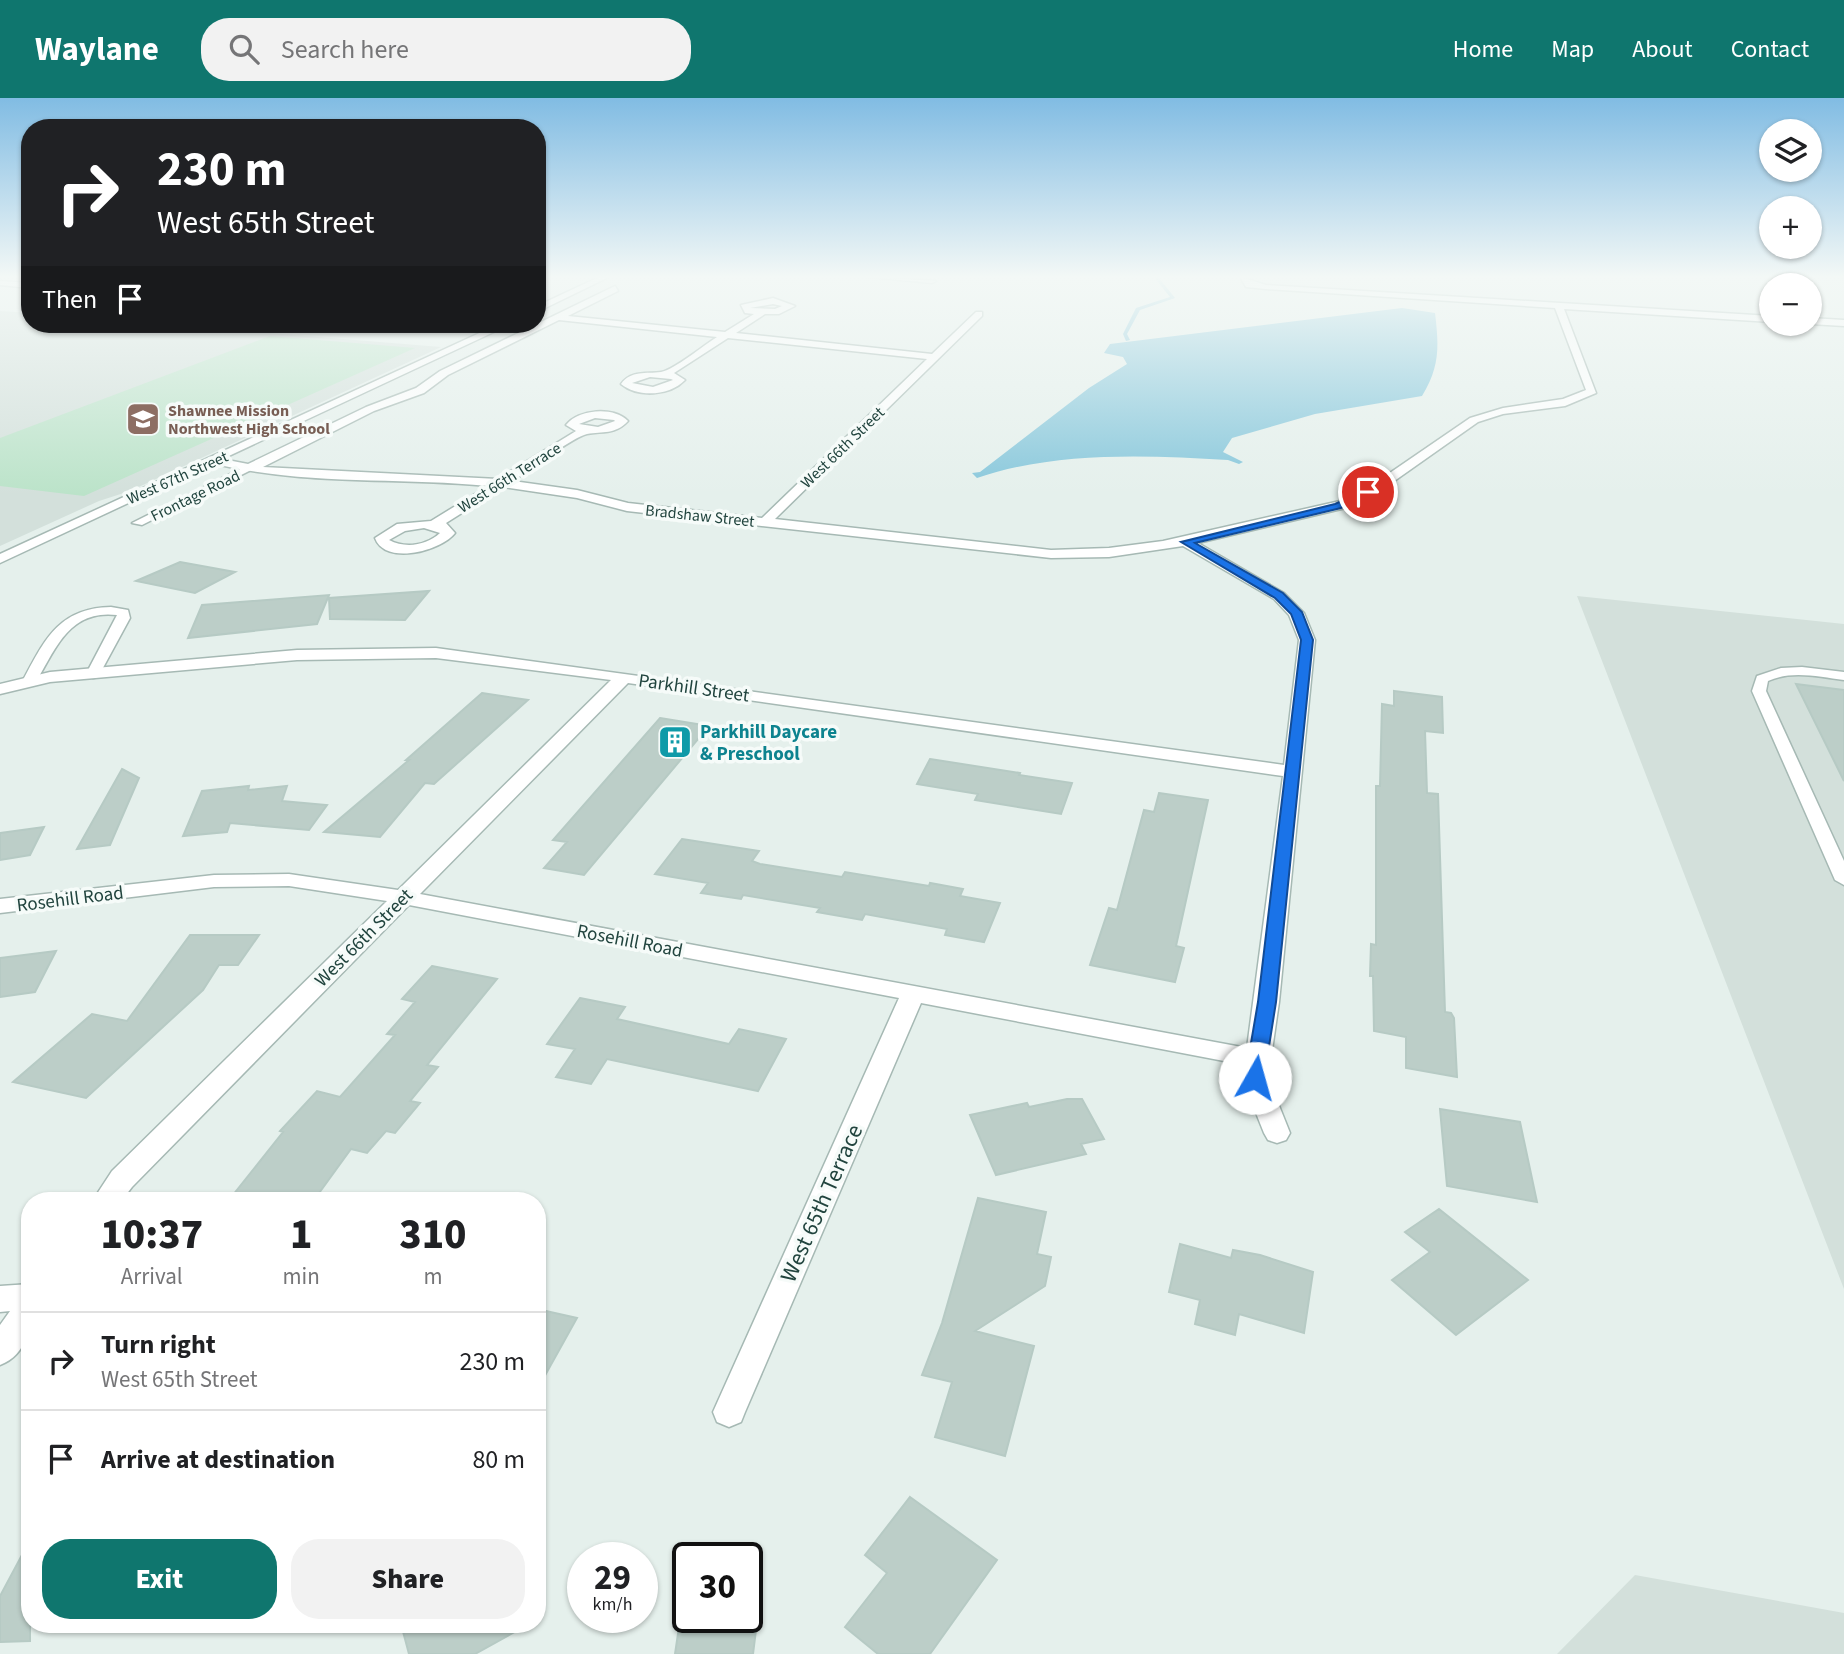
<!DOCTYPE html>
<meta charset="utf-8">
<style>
:root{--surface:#fff;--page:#f2f2f2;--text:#202124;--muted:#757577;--line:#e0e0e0;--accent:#0f766e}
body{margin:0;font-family:"Source Sans 3",sans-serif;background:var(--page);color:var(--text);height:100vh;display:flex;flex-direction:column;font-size:26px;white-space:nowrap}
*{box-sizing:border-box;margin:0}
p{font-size:23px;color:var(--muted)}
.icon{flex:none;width:38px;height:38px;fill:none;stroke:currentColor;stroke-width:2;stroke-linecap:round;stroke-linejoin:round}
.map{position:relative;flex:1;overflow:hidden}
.panel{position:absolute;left:21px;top:1094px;width:525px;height:441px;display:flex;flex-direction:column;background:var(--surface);border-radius:28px;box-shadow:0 2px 5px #0004}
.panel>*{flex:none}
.hud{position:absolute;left:21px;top:21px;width:525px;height:214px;border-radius:28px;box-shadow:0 2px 5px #0004;background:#202124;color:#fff;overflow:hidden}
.controls{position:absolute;left:1759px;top:21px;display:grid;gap:14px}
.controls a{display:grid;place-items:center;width:63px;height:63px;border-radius:50%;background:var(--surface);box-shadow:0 2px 5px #0004;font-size:35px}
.speed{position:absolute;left:567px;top:1444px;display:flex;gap:14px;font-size:35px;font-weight:700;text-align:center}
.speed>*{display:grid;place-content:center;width:91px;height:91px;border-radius:50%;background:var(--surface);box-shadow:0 2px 5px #0004;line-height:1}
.speed small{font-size:18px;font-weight:400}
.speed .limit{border:4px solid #111;border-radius:10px;background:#fff;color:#111}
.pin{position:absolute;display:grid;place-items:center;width:60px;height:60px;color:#fff;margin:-30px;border:4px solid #fff;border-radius:50%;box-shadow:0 2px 7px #0007}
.me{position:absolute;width:77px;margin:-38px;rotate:7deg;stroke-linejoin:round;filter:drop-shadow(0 0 5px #0008)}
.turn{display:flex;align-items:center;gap:24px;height:147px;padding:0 21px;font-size:32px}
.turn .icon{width:91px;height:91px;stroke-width:2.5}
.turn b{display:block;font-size:49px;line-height:60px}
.then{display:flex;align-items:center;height:66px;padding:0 21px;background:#0003;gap:14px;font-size:26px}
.eta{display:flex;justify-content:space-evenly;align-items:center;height:119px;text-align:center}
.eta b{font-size:42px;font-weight:800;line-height:49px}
.primary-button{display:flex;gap:14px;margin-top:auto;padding:14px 21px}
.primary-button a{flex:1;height:80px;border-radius:28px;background:var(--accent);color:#fff;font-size:28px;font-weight:800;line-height:80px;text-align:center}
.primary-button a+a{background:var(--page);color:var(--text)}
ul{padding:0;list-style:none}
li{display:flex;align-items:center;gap:21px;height:98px;padding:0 21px;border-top:2px solid var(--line)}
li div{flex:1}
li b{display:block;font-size:26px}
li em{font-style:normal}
header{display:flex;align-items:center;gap:42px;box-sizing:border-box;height:98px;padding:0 35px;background:var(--accent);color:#fff}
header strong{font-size:33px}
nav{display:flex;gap:38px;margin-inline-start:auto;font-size:24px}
.search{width:490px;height:63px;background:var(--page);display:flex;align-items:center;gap:18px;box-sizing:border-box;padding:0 24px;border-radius:28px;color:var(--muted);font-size:26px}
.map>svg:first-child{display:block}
.built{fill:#d3e0db}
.green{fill:#bbe3c9}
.water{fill:#87c7db}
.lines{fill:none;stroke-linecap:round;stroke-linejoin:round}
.stream{fill:#87c7db;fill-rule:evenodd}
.building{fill:#bccec8;stroke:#b6cac4;stroke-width:2}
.service-casing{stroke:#a6b9b4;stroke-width:3}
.minor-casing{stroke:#a6b9b4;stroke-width:3}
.tertiary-casing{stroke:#a6b9b4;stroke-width:3}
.service{fill:#fff;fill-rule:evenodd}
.minor{fill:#fff;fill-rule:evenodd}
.tertiary{fill:#fff;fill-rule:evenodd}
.route{fill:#1a73e8;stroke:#114b97;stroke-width:2}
.labels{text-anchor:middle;stroke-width:7;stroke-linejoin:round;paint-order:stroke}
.far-education-label{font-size:16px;font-weight:bold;fill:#785e54;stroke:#f6fbf9;text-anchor:start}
.far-street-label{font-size:16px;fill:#21443e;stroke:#f6fbf9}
.street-label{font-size:19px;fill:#21443e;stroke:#f6fbf9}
.culture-label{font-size:19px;font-weight:bold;fill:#0d838f;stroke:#f6fbf9;text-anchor:start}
.near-street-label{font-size:23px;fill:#21443e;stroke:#f6fbf9}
</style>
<header>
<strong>Waylane</strong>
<div class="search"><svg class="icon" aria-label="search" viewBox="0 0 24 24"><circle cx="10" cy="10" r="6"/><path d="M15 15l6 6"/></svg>Search here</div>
<nav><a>Home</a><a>Map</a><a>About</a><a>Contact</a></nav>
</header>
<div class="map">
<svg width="1844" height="1556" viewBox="0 0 1844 1556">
<rect width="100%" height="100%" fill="#e5f0ec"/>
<path class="built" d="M 0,213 L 30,215 L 30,226 L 158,226 L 441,249 L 130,393 L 99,403 L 0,448 Z
M 1577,498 L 1844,526 L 1844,1191 Z
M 1635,1477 L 1844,1515 L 1844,1556 L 1557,1556 Z"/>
<path class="green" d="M 270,238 L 415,250 L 84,398 L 0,388 L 0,340 Z"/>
<path class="water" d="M 1402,210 L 1435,215 C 1439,248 1440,269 1422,298 L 1315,316 L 1232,340 L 1223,354 L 1243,364 L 1239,366 L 1228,362 C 1146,357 1056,353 977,380 L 972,375 L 980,374 L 1089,290 L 1127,266 L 1123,259 L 1104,255 L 1110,246 Z"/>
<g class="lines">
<path class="stream" d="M 1154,179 L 1158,179 L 1175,200 L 1140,212 L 1127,236 L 1130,242 L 1126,243 L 1123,236 L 1136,210 L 1170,199 Z"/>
</g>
<path class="building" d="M 180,464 L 235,474 L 195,495 L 136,483 Z
M 429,493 L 405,522 L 330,521 L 329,500 Z
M 329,497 L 317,526 L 188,540 L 202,507 Z
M 1796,586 L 1844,592 L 1844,683 Z
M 1394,593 L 1442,599 L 1443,635 L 1425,633 L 1427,695 L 1438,696 L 1445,914 L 1451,915 L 1454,920 L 1457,979 L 1406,970 L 1406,939 L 1374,933 L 1373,878 L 1370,878 L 1371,846 L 1376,847 L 1376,688 L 1380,688 L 1382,606 L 1394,608 Z
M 482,595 L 528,602 L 434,686 L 425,685 L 380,739 L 324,734 L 409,662 L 406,662 Z
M 660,620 L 709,628 L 584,777 L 544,770 L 567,744 L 553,742 Z
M 930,661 L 1020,675 L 1019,677 L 1072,685 L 1061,716 L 975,702 L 978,696 L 917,686 Z
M 122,671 L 139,680 L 110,747 L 77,751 Z
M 249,688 L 248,692 L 287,688 L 282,703 L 327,707 L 309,732 L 230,725 L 227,734 L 183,738 L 202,693 Z
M 1159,695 L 1208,702 L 1176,848 L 1184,850 L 1175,884 L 1090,867 L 1109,810 L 1117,812 L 1144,712 L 1154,714 Z
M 44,729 L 30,757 L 0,762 L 0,735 Z
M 682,741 L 759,753 L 752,763 L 760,766 L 842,779 L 845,774 L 929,788 L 930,785 L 963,791 L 960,798 L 1000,805 L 984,844 L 945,837 L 947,831 L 865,816 L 862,822 L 817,814 L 820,810 L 743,797 L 741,801 L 701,795 L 708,785 L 655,776 Z
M 190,837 L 259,837 L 238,867 L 219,867 L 203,892 L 86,1000 L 13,984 L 92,916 L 127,923 Z
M 56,853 L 35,894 L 0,899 L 0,860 Z
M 432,868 L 497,881 L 427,967 L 438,969 L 410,1003 L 420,1005 L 395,1035 L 386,1033 L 367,1055 L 351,1051 L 314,1102 L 229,1102 L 283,1034 L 280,1033 L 317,993 L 340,999 L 395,937 L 387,936 L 415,904 L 402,901 Z
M 580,900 L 625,909 L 617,921 L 729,946 L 739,931 L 786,941 L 758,993 L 607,961 L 591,986 L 556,979 L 575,951 L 547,946 Z
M 1067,1001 L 1082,1001 L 1104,1041 L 1081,1046 L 1086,1056 L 996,1077 L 970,1017 L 1027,1005 L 1029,1009 Z
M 1440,1011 L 1520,1024 L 1537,1104 L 1447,1088 Z
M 978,1100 L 1046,1114 L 1037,1156 L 1051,1159 L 1045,1188 L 975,1233 L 1034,1248 L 1005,1358 L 935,1339 L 952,1284 L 922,1277 L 942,1225 Z
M 1439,1111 L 1528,1182 L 1456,1237 L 1392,1182 L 1430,1154 L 1405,1134 Z
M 1180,1146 L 1231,1160 L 1233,1152 L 1260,1157 L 1313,1174 L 1304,1235 L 1239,1216 L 1235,1237 L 1195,1226 L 1200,1202 L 1169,1194 Z
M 537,1211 L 577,1220 L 537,1292 Z
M 910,1399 L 997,1462 L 930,1556 L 878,1556 L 845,1529 L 887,1475 L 865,1457 Z
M 30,1442 L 30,1543 L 0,1544 L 0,1498 Z
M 680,1522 L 757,1524 L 753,1556 L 675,1556 Z
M 401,1526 L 529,1526 L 475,1556 L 409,1556 Z"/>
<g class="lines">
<g class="service-casing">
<path id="service" d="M 248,367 L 257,369 L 142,427 L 132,425 Z
M 111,509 L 128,512 L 130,520 L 98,579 L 93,580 L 86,576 L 117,517 C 68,511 55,553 34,587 L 24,587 L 22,584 C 44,543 58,510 111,509 Z
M 1802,569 L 1844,574 L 1844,582 C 1819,579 1792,572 1768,583 L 1766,593 L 1844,763 L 1844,787 L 1835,782 L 1752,593 L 1757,578 L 1781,570 Z"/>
</g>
<g class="minor-casing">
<path id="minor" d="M 869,179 L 936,183 L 932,185 Z
M 1240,179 L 1266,187 L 1771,218 L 1771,224 L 1564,211 L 1596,295 L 1565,308 L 1503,316 L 1478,324 L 1390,386 L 1350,409 L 1198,445 L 1284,495 L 1304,515 L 1315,542 L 1279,904 L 1268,980 L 1290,1035 L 1286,1042 L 1277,1045 L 1268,1042 L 1264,1035 L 1242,980 L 1245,967 L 921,905 L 745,1314 L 741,1324 L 729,1329 L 717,1324 L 713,1314 L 899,900 L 409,807 L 132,1089 L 122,1102 L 93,1102 L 112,1073 L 387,803 L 289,788 L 214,789 L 0,815 L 0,801 L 214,777 L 289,776 L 398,792 L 611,582 L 436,560 L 297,562 L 50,584 L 0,596 L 0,586 L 50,574 L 297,552 L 436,550 L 1284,667 L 1299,542 L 1289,517 L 1274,501 L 1183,448 L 1109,459 L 1051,460 L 627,413 L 577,400 L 503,389 L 446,425 L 455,435 C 441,453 385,468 375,440 L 397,426 L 431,423 L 488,388 C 396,379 302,388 212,365 L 212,359 L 248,366 L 366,309 L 416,290 L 440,273 L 615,188 L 618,193 L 568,218 L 725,234 L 754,216 L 745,215 L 741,207 L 773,200 L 795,208 L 779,216 L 765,216 L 736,235 L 932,256 L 976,214 L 982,214 L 982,218 L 775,421 L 1051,452 L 1109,450 L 1163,443 L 1340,403 L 1381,381 L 1470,320 L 1503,310 L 1563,301 L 1586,292 L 1555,210 L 1266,191 L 1246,189 ZM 773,206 L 782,208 L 775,211 L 750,210 ZM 559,222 L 717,239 C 704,247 674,272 661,274 C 646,276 631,272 621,286 C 638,300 670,298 685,282 L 674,275 L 728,240 L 927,261 L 762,420 L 628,405 L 577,392 L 513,383 C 528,373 573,339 587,336 C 603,333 615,337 628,323 C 614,308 578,311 566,327 L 576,333 L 498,381 L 263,369 L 374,313 L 424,295 L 448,277 ZM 650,279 L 671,281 L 673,282 L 653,289 L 632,285 ZM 595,320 L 614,322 L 615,323 L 598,329 L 579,326 ZM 424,430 L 440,435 C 427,447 406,451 389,442 L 405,433 ZM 628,585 L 1283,678 L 1247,950 L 420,796 Z
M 0,183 L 30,185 L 30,190 L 0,187 Z
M 1810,220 L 1844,222 L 1844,228 L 1810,226 Z
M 30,1186 C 30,1216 34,1254 0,1267 L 0,1227 L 10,1213 L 0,1214 L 0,1188 Z"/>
</g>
<g class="tertiary-casing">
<path id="tertiary" d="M 599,179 L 609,179 L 537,214 L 537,208 Z
M 499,226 L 511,226 L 0,465 L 0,456 Z"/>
</g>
<use href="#service" class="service"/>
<use href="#minor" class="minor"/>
<use href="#tertiary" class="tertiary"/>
</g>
<linearGradient id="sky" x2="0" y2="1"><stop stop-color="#81bce3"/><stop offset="0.45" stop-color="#f3f8f6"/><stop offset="1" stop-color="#f3f8f6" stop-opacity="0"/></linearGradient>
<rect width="1844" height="397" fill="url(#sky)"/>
<path class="route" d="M 1368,391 L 1371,396 L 1341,410 L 1195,445 L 1283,495 L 1302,514 L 1313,542 L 1276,904 L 1264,980 L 1255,987 L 1245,980 L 1258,904 L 1301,542 L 1291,516 L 1275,500 L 1181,444 L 1335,406 Z"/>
<defs>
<g id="school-square" transform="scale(1.75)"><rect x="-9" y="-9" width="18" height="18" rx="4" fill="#8d6e63" stroke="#f6fbf9"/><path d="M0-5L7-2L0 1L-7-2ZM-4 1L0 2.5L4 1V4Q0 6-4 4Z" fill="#fff"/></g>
<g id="building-square" transform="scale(1.75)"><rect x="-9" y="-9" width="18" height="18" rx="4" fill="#0f9aa8" stroke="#f6fbf9"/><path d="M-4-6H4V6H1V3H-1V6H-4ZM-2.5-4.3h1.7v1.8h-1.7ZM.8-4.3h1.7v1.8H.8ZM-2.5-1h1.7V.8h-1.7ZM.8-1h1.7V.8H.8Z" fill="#fff"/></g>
</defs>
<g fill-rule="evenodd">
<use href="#school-square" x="143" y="321"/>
<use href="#building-square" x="675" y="644"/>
</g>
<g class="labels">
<g class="far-education-label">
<text x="168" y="318">Shawnee Mission<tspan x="168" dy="18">Northwest High School</tspan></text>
</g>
<g class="far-street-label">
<text transform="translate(842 349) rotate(-44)" y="6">West 66th Street</text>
<text transform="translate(177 379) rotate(-24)" y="6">West 67th Street</text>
<text transform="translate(509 379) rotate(-32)" y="6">West 66th Terrace</text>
<text transform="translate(195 397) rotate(-26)" y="6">Frontage Road</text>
<text transform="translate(700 417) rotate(6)" y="6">Bradshaw Street</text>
</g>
<g class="street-label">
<text transform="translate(694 589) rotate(8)" y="7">Parkhill Street</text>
<text transform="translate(70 800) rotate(-7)" y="7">Rosehill Road</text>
<text transform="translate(363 839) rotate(-45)" y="7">West 66th Street</text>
<text transform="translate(630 842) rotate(11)" y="7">Rosehill Road</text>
</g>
<g class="culture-label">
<text x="700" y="640">Parkhill Daycare<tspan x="700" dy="22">&amp; Preschool</tspan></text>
</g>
<g class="near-street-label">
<text transform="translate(821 1105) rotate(-66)" y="8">West 65th Terrace</text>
</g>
</g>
</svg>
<div class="controls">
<a><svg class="icon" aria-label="layers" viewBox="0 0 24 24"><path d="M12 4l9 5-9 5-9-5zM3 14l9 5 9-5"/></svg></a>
<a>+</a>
<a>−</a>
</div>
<div class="speed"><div>29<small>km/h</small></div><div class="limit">30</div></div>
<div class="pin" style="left:1368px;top:394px;background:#d93025"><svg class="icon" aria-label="arrive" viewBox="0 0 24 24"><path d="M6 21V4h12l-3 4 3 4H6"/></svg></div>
<svg class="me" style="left:1255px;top:980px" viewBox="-20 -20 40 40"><circle r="19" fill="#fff"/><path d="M0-13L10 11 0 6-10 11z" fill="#1a73e8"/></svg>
<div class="hud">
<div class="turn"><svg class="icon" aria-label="right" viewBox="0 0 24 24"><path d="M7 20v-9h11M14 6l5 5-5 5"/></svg><div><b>230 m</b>West 65th Street</div></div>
<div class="then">Then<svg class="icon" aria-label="arrive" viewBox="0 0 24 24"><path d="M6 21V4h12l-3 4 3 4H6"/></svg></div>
</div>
<section class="panel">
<div class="eta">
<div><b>10:37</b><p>Arrival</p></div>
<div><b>1</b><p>min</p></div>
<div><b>310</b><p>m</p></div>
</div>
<ul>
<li><svg class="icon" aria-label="right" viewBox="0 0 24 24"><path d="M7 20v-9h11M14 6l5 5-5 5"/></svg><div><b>Turn right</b><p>West 65th Street</p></div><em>230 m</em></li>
<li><svg class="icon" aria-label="arrive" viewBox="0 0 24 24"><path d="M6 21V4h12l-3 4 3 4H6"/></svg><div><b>Arrive at destination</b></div><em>80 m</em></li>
</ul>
<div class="primary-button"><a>Exit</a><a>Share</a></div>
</section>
</div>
